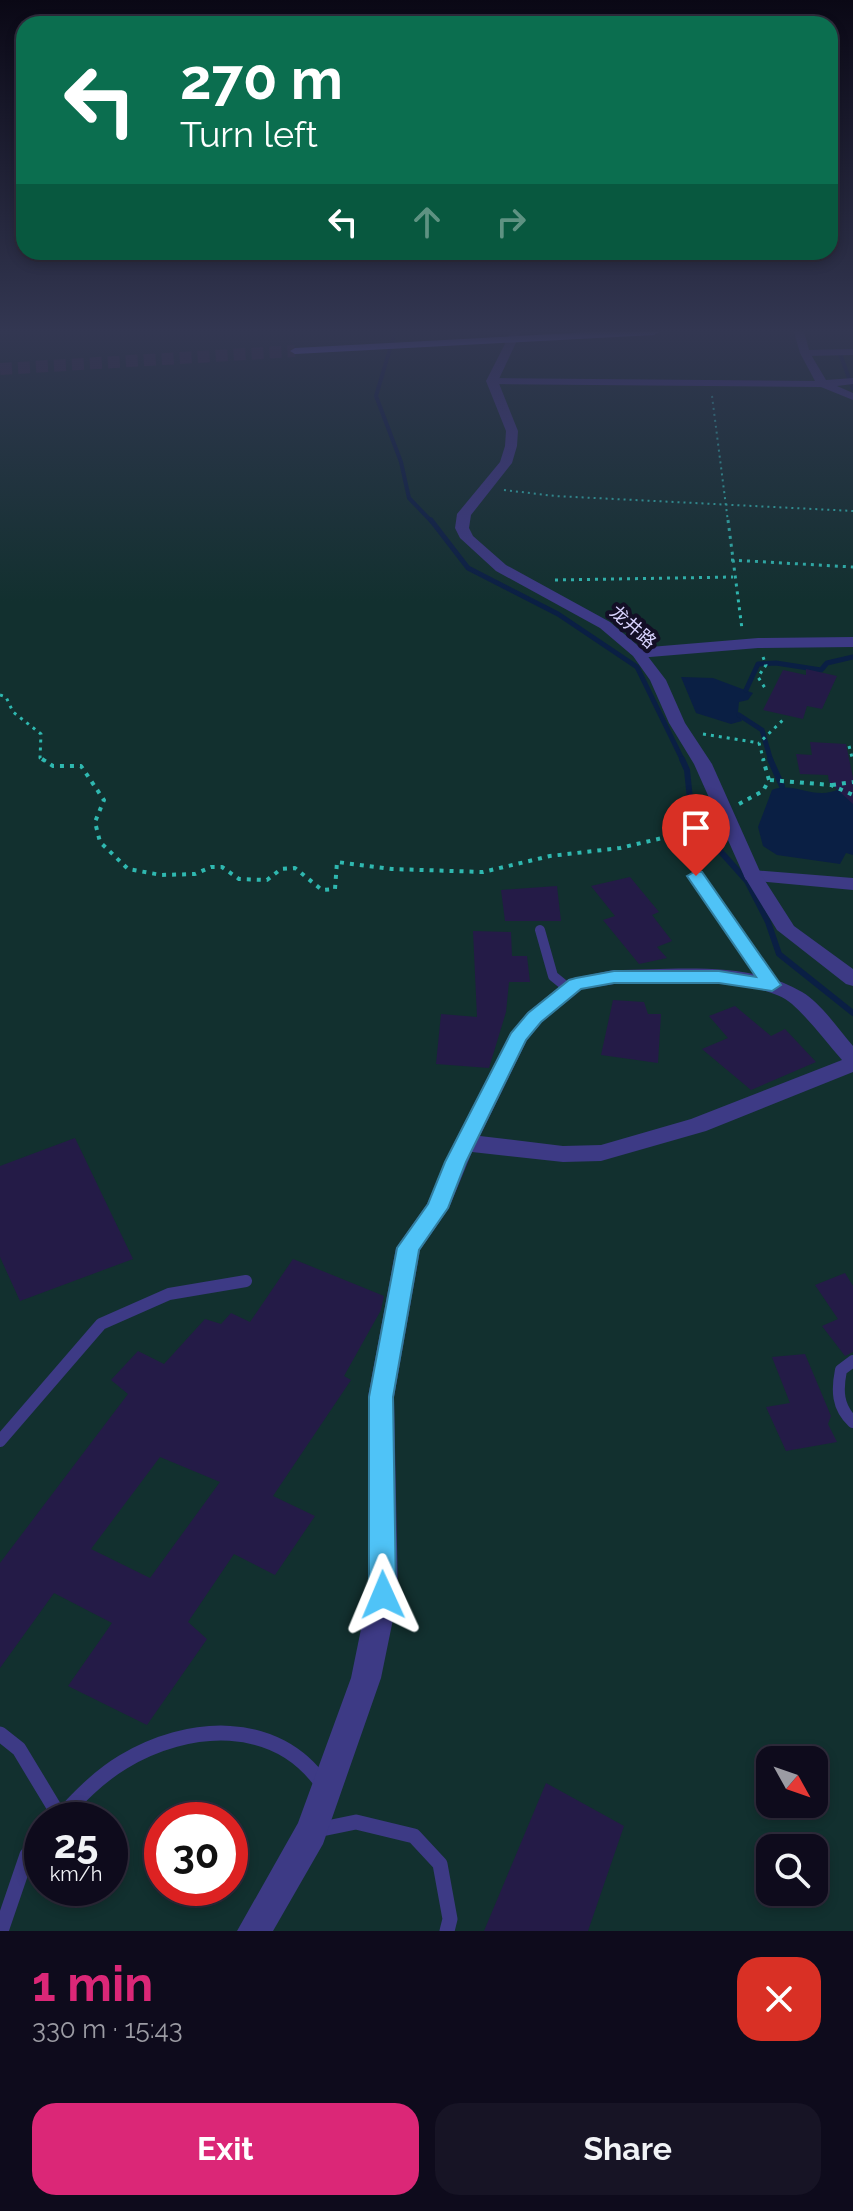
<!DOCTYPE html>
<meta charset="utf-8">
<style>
:root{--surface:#0e0b1c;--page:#171425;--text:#f1f3f6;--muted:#9b9ba3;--line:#2e2b3b;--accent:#db2777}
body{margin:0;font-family:Raleway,"Noto Sans SC",sans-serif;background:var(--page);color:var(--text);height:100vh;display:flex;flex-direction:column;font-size:30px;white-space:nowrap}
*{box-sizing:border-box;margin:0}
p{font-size:26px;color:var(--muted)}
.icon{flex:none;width:44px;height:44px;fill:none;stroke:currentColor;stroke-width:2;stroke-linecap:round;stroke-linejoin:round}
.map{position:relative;height:1931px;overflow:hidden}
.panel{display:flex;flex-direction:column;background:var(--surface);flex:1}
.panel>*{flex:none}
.hud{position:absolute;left:16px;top:16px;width:822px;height:244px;border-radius:24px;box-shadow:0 4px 12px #0003,0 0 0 2px var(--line);background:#0b6e4f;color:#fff;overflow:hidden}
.needle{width:52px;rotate:130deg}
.fabs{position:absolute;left:756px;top:1746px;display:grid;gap:16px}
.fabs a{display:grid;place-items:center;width:72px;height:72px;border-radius:16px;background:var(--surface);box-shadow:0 4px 12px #0003,0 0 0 2px var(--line);font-size:40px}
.speed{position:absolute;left:24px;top:1802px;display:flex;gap:16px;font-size:40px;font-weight:700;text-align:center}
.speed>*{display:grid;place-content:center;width:104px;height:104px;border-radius:50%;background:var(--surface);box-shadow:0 4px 12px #0003,0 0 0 2px var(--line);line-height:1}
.speed small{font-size:20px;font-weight:400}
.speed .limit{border:12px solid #d22;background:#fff;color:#111}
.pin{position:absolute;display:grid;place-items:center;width:68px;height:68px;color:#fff;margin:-82px -34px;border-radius:50% 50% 50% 0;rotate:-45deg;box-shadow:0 0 8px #0007}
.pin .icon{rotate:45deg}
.me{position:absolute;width:88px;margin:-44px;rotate:359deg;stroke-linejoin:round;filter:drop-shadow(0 0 6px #0008)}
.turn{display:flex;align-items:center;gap:28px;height:168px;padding:0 32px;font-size:36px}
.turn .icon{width:104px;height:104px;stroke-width:2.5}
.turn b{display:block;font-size:56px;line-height:68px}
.lanes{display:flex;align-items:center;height:76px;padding:0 32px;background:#0003;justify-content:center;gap:40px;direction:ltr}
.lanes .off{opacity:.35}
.round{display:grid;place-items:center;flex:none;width:84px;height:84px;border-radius:24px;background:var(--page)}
.overview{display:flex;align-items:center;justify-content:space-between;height:136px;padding:0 32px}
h1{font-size:48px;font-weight:700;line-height:60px;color:var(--accent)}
.cta{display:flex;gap:16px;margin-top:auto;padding:16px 32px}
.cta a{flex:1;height:92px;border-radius:24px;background:var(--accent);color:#fff;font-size:32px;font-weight:700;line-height:92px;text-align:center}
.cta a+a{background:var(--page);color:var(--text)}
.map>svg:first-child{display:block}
.green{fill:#12302f;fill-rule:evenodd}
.water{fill:#0a1f44}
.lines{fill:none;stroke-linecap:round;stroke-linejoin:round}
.stream-far2{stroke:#0a1f44;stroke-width:4}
.stream-far1{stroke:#0a1f44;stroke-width:5}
.stream{stroke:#0a1f44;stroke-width:6}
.building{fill:#241b47;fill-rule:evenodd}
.secondary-tunnel{stroke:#312d47;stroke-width:12;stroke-dasharray:12 6;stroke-linecap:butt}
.path-far2{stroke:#2fb8b0;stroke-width:2;stroke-dasharray:2 4;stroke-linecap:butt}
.path-far1{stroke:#2fb8b0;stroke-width:3;stroke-dasharray:3 5;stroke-linecap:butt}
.path{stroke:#2fb8b0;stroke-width:4;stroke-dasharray:4 6;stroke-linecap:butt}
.service-far3{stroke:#3d3a85;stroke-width:6}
.service-far2{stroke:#3d3a85;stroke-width:10}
.service-far1{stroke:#3d3a85;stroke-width:12}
.service{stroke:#3d3a85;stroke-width:15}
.minor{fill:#3d3a85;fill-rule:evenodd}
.tertiary{fill:#3d3a85;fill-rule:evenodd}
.secondary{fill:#6f6bff;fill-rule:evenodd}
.route{fill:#4fc3f7;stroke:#337fa1;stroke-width:2}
.labels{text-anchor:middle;stroke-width:8;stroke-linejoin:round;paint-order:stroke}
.far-street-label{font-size:18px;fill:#d9d4ff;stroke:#130f26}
</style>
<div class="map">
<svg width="853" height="1931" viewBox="0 0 853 1931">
<rect width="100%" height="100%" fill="#130f26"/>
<path class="green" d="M 0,332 L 853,332 L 853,1931 L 0,1931 ZM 770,1760 L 814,1760 L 814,1804 L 770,1804 ZM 42,1820 L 110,1820 L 110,1888 L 42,1888 ZM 162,1820 L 230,1820 L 230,1888 L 162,1888 ZM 770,1848 L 814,1848 L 814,1892 L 770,1892 Z"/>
<path class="water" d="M 681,677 L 713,678 L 753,693 L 748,700 L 739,702 L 738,712 L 742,721 L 731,724 L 696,713 Z
M 853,785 L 853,855 L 846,853 L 840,864 L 777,855 L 763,846 L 758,827 L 772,790 C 789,783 804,793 822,793 C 834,793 842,787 853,785 Z"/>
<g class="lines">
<path class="stream-far2" d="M 395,332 L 376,396 L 401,462 L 409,498 L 432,522
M 839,351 L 853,389"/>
<path class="stream-far1" d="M 431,520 L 468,568 L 558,614 L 637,667 L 683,761
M 746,690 L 758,664 L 776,663 L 821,670 L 827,663 L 853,657
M 739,715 L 762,730 L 771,761"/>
<path class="stream" d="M 682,759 L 687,770 L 691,809 L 704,833 L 747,881 L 768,922 L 779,954 L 853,1013
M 770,759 L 782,786"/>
</g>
<path class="building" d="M 806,669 L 837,676 L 822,709 L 807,706 L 803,719 L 763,710 L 783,670 L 806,675 Z
M 810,742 L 846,744 L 853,778 L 853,804 L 829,782 L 828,775 L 800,774 L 796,754 L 812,755 Z
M 630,877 L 659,912 L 652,915 L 672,941 L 657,947 L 667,958 L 639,964 L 603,920 L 615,916 L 591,886 Z
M 557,886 L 561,921 L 505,921 L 501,890 Z
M 473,931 L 511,932 L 512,956 L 527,956 L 530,982 L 509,982 L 506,1012 L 489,1068 L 436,1064 L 441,1014 L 477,1017 Z
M 613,1000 L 644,1002 L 648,1014 L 661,1014 L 658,1063 L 601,1055 Z
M 735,1006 L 771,1036 L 785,1029 L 816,1062 L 751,1090 L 702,1049 L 728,1038 L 709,1016 Z
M 75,1138 L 133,1259 L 20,1301 L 0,1257 L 0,1166 Z
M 293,1259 L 384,1296 L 381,1310 L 344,1376 L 351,1380 L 273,1496 L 315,1516 L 275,1575 L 234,1554 L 188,1622 L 207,1639 L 147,1725 L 68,1686 L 112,1623 L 54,1593 L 0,1668 L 0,1563 L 128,1394 L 111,1380 L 138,1351 L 164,1364 L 205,1319 L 221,1324 L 231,1313 L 250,1322 ZM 160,1457 L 220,1482 L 150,1578 L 91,1549 Z
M 845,1273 L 853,1286 L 853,1352 L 845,1356 L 822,1326 L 838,1319 L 815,1285 Z
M 805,1354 L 831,1416 L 828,1424 L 837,1442 L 786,1451 L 766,1407 L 790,1403 L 772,1357 Z
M 546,1783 L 624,1826 L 588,1931 L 484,1931 Z"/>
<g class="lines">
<path class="secondary-tunnel" d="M 0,369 L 295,351"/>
<path class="path-far2" d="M 712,396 L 728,522
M 504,490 L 555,496 L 853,511"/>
<path class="path-far1" d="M 728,520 L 742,629
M 731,560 L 853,567
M 555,580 L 733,577
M 763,657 L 766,665 L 758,677 L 765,688
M 0,695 L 6,697 L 13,712 L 41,734 L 40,758 L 46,761
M 703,734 L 759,743
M 849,746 L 853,761
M 764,761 L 759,743 L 784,719"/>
<path class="path" d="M 42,759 L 53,766 L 81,766 L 104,800 L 95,822 L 100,842 L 128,869 L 161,875 L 195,874 L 211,867 L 222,867 L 239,879 L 267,880 L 281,869 L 295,868 L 322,890 L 335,889 L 337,862 L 392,869 L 483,872 L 550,856 L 620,848 L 713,826
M 770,780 L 831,785 L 853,795
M 832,785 L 853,782
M 739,804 L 763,791 L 769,780 L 763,759"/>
<path class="service-far3" d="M 805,353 L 853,352"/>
<path class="service-far2" d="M 696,876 L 772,985
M 540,930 L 553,976 L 569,989"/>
<path class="service-far1" d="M 853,1361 L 841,1370 C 837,1390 837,1407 853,1422
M 0,1441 L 101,1324 L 169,1294 L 246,1281"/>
<path class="service" d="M 0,1734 L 19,1749 L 60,1817
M 58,1820 C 77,1799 98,1777 123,1762 C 188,1723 276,1717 323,1785
M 317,1830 L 356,1822 L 414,1836 L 440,1864 L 450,1919 L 447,1931
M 1,1931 L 27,1855 L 42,1838"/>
<path class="minor" d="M 794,332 L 804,332 L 810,353 L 826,380 L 853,378 L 853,384 L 837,386 L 853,393 L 853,400 L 821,387 L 492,384 L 486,381 L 492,378 L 815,381 L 800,353 Z
M 853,637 L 853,647 L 758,648 L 638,658 L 630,653 L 638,648 L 758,638 Z
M 753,870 L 853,878 L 853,890 L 746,880 L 744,876 L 746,872 Z
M 614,970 C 673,970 749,960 802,992 C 821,1003 838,1029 853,1046 L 853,1072 L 706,1131 L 601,1161 L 563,1162 L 472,1152 L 449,1208 L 420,1250 L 394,1397 L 398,1595 L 381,1678 L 323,1844 L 273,1931 L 237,1931 L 298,1823 L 351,1678 L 368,1595 L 368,1397 L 396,1248 L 427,1204 L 454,1143 L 511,1032 L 528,1012 L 569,979 ZM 614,984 C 658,984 758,975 792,1004 C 810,1020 826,1042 842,1060 L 691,1119 L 601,1145 L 563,1146 L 480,1136 L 527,1040 L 542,1022 L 582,989 Z"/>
<path class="tertiary" d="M 511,332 L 521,332 L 498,381 L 518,431 L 517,446 L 512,463 L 471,515 L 469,528 L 473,536 L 506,565 L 610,622 L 643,650 L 666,680 L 685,723 L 712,764 L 762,876 L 794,926 L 853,969 L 853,986 L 846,984 L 777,930 L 744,876 L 694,764 L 669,723 L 650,680 L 633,656 L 600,628 L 496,571 L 460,538 L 455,528 L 457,514 L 500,462 L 505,446 L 506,431 L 486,381 Z"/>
<path class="secondary" d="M 591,332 L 659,332 L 654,335 L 295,354 L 290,351 L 295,348 Z"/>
</g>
<linearGradient id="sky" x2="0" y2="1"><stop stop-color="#0a0815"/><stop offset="0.55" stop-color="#333752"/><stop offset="1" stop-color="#333752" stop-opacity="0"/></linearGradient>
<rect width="853" height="602" fill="url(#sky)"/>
<path class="route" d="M 696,871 L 702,872 L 781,985 L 772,991 L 719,983 L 614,983 L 581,989 L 541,1022 L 526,1040 L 466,1162 L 448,1208 L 419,1250 L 393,1397 L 396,1595 L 392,1604 L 383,1608 L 373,1604 L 369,1595 L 369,1397 L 397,1248 L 428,1204 L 445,1162 L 511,1033 L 528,1013 L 569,980 L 576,978 L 614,971 L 719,971 L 756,977 L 687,876 Z"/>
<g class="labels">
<g class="far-street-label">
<text transform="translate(633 627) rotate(41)" y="6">龙井路</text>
</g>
</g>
</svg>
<div class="fabs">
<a><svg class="needle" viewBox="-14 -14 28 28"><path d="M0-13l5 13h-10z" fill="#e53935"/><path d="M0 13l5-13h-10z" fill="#9b9ba3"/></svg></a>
<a><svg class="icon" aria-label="search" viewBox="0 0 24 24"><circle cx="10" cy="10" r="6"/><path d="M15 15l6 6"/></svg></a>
</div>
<div class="speed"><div>25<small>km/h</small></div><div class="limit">30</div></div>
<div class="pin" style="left:696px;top:876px;background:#d93025"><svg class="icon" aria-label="arrive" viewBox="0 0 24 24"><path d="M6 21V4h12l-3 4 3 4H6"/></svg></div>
<svg class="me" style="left:383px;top:1595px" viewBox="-20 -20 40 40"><path d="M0-17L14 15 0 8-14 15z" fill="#4fc3f7" stroke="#fff" stroke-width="4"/></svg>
<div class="hud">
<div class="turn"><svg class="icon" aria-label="left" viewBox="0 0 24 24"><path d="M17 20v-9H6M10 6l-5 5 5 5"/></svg><div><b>270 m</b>Turn left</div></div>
<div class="lanes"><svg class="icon" aria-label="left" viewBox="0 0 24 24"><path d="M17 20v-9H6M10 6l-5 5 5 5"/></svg><svg class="icon off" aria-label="ahead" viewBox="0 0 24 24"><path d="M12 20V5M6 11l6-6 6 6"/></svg><svg class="icon off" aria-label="right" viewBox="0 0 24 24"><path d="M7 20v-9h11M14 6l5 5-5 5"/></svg></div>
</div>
</div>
<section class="panel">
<div class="overview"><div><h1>1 min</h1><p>330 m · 15:43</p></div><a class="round" style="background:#d93025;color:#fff"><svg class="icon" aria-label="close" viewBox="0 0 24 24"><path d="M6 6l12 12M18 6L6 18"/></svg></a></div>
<div class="cta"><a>Exit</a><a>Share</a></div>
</section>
